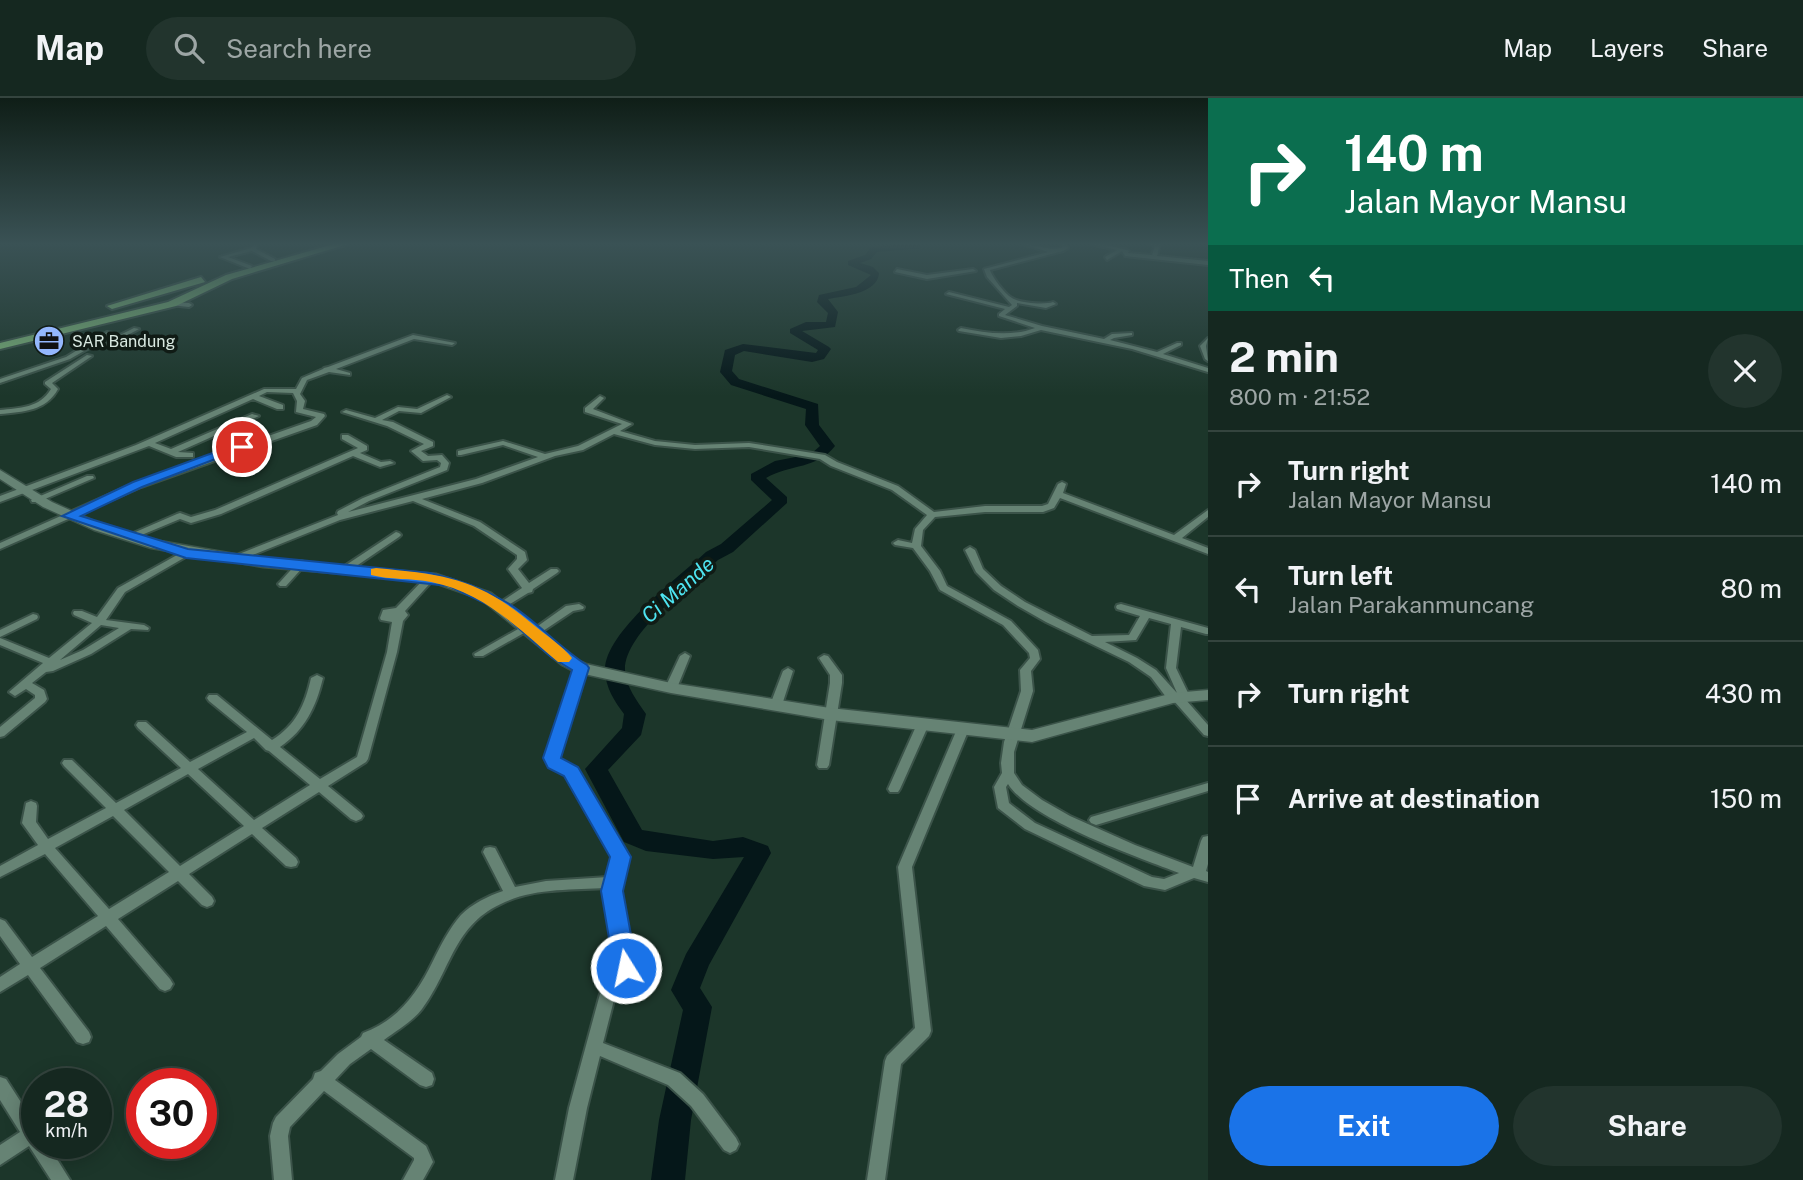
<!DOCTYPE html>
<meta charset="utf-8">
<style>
:root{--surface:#152820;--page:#22342d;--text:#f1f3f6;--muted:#9da6a5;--line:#34443e;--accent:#1a73e8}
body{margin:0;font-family:"Public Sans",sans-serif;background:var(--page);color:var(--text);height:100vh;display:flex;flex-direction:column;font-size:26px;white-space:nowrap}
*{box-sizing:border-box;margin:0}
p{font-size:23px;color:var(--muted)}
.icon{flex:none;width:38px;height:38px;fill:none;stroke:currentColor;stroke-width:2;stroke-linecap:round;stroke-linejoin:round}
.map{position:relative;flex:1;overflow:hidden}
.drawer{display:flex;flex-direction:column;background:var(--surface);width:595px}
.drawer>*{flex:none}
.banner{background:#0b6e4f;color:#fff;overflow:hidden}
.speed{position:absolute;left:21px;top:970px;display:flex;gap:14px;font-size:35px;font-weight:700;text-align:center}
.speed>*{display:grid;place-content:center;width:91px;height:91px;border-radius:50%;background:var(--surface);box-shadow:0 4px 18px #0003,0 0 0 2px var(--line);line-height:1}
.speed small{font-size:18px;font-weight:400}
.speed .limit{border:10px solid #d22;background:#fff;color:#111}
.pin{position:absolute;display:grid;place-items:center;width:60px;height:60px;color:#fff;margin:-30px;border:4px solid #fff;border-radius:50%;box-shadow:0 2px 7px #0007}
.me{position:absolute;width:77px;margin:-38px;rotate:350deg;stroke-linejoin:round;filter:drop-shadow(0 0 5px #0008)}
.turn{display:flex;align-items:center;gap:24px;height:147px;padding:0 21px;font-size:32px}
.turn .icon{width:91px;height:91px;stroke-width:2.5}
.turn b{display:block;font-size:49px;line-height:60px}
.then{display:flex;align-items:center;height:66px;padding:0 21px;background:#0003;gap:14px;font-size:26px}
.round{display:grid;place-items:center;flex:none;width:74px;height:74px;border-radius:37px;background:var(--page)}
.headline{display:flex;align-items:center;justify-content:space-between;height:119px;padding:0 21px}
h1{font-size:42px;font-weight:700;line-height:52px}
.cta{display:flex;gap:14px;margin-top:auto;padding:14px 21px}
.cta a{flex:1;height:80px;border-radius:42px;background:var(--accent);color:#fff;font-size:28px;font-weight:700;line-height:80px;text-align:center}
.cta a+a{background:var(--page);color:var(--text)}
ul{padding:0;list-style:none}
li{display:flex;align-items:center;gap:21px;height:105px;padding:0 21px;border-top:2px solid var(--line)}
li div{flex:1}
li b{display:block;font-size:26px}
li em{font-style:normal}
header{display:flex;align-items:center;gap:42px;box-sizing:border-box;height:98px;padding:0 35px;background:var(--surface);border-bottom:2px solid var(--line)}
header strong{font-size:33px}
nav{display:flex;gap:38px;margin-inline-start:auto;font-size:24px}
.search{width:490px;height:63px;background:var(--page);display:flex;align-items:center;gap:18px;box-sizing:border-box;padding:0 24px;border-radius:38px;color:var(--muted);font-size:26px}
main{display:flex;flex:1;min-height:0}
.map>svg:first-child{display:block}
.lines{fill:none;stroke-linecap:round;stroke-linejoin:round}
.river{fill:#051719;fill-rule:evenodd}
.minor-casing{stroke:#3b5349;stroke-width:4}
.secondary-casing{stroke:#3b5349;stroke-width:3}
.trunk-casing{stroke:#3b5349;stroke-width:4}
.minor{fill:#668374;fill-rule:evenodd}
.secondary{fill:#668374;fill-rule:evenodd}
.trunk{fill:#79b077;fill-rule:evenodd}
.route{fill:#1a73e8;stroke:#114b97;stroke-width:2}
.slow{fill:#f59e0b}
.labels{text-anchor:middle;stroke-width:7;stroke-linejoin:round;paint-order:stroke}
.far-poi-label{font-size:16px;fill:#d9e9e1;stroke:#101b15;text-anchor:start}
.water-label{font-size:21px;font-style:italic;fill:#4ee4f1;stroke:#101b15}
</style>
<header>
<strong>Map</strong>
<div class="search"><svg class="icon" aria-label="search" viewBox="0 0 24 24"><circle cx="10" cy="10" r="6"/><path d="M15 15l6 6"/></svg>Search here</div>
<nav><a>Map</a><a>Layers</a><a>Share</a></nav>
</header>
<main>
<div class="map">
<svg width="1208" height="1082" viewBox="0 0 1208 1082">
<rect width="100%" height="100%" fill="#1c362a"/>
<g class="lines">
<path class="river" d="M 907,146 L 917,146 L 922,150 L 877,154 L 871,161 L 860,165 L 873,169 L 879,175 C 878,195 845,198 828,201 L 838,214 L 835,229 L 802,233 L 829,249 L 831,251 L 824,261 L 812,264 L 744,253 L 735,257 L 732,273 L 739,281 L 818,306 L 819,327 L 835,348 C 817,371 791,366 766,380 L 787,399 L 787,405 L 733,454 L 718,462 C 692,486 624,535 625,572 C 626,589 637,603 646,616 L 641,637 L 608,672 L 642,732 L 713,743 L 743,739 L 768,748 L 771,755 L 709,867 L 700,890 L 712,909 L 691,1022 L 685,1082 L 651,1082 L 659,1022 L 683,912 L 671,892 L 686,856 L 744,759 L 713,761 L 646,753 L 624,744 L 585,671 L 622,630 L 624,616 C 615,604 605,589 605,572 C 605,534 678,480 706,454 L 721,446 L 772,402 L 751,382 L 751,376 L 775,363 L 811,356 L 820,348 L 805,327 L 806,311 L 731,287 L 720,274 L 725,252 L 743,246 L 816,255 L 818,252 L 790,235 L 790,231 L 806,224 L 826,224 L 828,215 L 817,204 L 819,197 L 856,189 L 871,177 L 848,167 L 848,163 L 865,157 L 871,149 Z"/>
<g class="minor-casing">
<path id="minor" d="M 1023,146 C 1037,146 1050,154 1063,149 L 1061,146 L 1066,146 L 1068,150 L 1063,153 L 990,172 C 992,179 1005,196 1012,200 C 1019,205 1045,207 1053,204 L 1056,206 L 1046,210 L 1017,205 L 1017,208 L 1005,217 L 1042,228 L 1104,241 L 1112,236 L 1132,235 L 1132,237 L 1114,240 L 1110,242 L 1157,254 L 1177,245 L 1181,245 L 1181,247 L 1163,256 L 1208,270 L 1208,274 L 1132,251 L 1041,232 L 1021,238 L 1001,240 L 959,233 L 958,232 L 961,230 C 986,235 1011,239 1035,230 L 999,218 L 999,216 L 1005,211 L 946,196 L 949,194 L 1009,209 L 1012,207 L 987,179 L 984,171 L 1048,154 Z
M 1091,146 L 1101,146 L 1127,152 L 1129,153 L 1128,155 L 1152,157 L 1155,148 L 1150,146 L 1160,146 L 1157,158 L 1208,163 L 1208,167 L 1125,158 L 1122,153 L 1107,162 L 1105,159 L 1117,152 Z
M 253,147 L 257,147 L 256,151 L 275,161 L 275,163 L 271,163 L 252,153 L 228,159 L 252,168 L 250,171 L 220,159 L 251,150 Z
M 897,171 L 927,177 L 973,171 L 976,173 L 927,181 L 895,174 Z
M 172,204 L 189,205 L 192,207 L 189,209 L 170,207 L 170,205 Z
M 134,230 L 139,231 L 107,248 L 91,249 L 70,261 L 0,285 L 0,281 L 66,259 L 107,234 L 112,235 L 97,245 L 104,245 Z
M 413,237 L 455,245 L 452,247 L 414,241 L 336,271 L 350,275 L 350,277 L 329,274 L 307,282 L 300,296 L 305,303 L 303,311 L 324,316 L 325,318 L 317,327 L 141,389 L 0,451 L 0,445 L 135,385 L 311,323 L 316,319 L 296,314 L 297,303 L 293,295 L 267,294 L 259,298 L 283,307 L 283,311 L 277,311 L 253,301 L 155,345 L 171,351 L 252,316 L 259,318 L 178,354 L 193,355 L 193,359 L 176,359 L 149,348 L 0,404 L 0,398 L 136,347 L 264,291 L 296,291 L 302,280 L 323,271 L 324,270 L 328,269 Z
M 1208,240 L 1206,248 L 1208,263 L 1205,261 L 1200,248 Z
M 87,257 L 92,258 L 52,285 L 58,291 C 46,313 23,314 0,316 L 0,312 C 19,310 40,310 51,291 L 45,286 L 45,284 Z
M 447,297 L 451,299 L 449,300 L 421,315 L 399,313 L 382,322 L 393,324 L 433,344 L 433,348 L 421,353 L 428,358 L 442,357 L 449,365 L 447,372 L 369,403 L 348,414 L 476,381 L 538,359 L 503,347 L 461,357 L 458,357 L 458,353 L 503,343 L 545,356 L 578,348 L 622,326 L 585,314 L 585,310 L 600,298 L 604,300 L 593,311 L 632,326 L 620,333 L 655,343 L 695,347 L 749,345 L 825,357 L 837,364 L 898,388 L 934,414 L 985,408 L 1042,408 L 1048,406 L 1058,386 L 1062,384 L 1066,386 L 1063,395 L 1174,437 L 1208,412 L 1208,419 L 1182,440 L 1208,450 L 1208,456 L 1060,400 L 1054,410 L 1043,414 L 985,414 L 935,419 L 923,432 L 921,448 L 940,473 L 947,488 L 1011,523 L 1038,552 L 1040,561 L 1031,573 L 1033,593 L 1014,654 L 1014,675 L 1022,687 L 1042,702 L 1070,718 L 1135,747 L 1193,769 L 1201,743 L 1203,739 L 1208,738 L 1208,766 L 1206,773 L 1208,774 L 1208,784 L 1194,780 L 1165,792 L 1144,788 L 1025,731 L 998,710 L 994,689 L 1002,675 L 1001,665 L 1004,644 L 1021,593 L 1020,572 L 1030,560 L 1029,555 L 1003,527 L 940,492 L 930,473 L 913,450 L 895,447 L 893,445 L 898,442 L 912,445 L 915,431 L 927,417 L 892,392 L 831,368 L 820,361 L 749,349 L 695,351 L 655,347 L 614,336 L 583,352 L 555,358 L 482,385 L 422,401 L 480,424 L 525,454 L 527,462 L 518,471 L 529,485 L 551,471 L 557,471 L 559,473 L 557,475 L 533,491 L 532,494 L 528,495 L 502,511 L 497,508 L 498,506 L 522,490 L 508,471 L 517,461 L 517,457 L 474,428 L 413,403 L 340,422 L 240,462 L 234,462 L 232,460 L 234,458 L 338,417 L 337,415 L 338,413 L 363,400 L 440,369 L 441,365 L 437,362 L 423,363 L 411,353 L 424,346 L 387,328 L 342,314 L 346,312 L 375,320 L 398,309 L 417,311 ZM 1008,686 C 1031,722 1137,759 1179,775 L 1164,781 L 1152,779 L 1035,725 L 1009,705 L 1006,689 Z
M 342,337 L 348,337 L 367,348 L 367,352 L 360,355 L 381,364 L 390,363 L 394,365 L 380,369 L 353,358 L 221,416 L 191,425 L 180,421 L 132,441 L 129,442 L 124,439 L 177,416 L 180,415 L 191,419 L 215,412 L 358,350 L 342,341 Z
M 87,378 L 93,378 L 94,380 L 38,404 L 32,404 L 31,402 Z
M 396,434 L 399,435 L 401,437 L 399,439 L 349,473 L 343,473 L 341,471 L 343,469 Z
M 970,449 L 975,452 L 983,471 L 1001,488 L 1025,504 L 1092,538 L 1129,537 L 1140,518 L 1117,511 L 1116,509 L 1117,507 L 1121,506 L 1208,530 L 1208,536 L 1206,536 L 1181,529 L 1176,570 L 1190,599 L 1186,602 L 1208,627 L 1208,638 L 1204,637 L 1174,603 L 1169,603 L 1151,579 L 1129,564 L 1046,524 L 1018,508 L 994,492 L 976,474 L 965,452 ZM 1149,520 L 1171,526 L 1166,570 L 1177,595 L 1156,572 L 1137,560 L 1105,544 L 1136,542 Z
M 186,452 L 191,455 L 189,457 L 125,494 L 106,522 L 144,527 L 149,530 L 148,532 L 131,531 L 91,556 L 53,573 L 46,574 L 32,585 L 44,592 L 47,601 L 45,604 L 4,638 L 0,639 L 0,629 L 35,600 L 35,597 L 26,591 L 15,598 L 9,594 L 43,565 L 0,547 L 0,540 L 49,560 L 92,525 L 74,517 L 73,515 L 74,513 L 82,513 L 97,519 L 118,490 ZM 101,527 L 119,530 L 83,552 L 60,562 Z
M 301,463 L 304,464 L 306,466 L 304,468 L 286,488 L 280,488 L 278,486 L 280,484 L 298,464 Z
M 431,476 L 434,477 L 436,479 L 434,481 L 405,513 L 408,517 L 403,523 L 397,554 L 368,661 L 366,664 L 328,688 L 361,715 L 363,718 L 361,721 L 356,723 L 351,721 L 319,694 L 262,730 L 296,760 L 298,764 L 296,768 L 291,769 L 286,768 L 252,736 L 189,776 L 212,799 L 214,803 L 212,807 L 207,809 L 202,807 L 178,783 L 118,821 L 170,881 L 173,886 L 170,891 L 165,893 L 160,891 L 106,828 L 40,870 L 89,934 L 91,939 L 89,944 L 83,946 L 77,944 L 28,877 L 0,894 L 0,879 L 20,866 L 0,838 L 0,821 L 5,823 L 32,859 L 98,818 L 45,756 L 0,779 L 0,768 L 38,747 L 22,725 L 26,705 L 31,703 L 36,705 L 37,708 L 36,724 L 48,741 L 106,710 L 64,668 L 62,665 L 64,662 L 72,662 L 116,705 L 181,670 L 138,630 L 136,627 L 138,624 L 146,624 L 190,664 L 247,634 L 209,603 L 207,600 L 209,597 L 217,597 L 272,642 C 296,627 305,607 311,580 L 317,577 L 323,580 C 316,609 305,632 280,649 L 320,681 L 357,659 L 387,554 L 392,524 L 381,522 L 380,520 L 383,512 L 396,510 L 428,477 ZM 254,640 L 266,652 L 269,653 L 310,687 L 254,722 L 198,671 ZM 188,676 L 244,728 L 180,768 L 124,712 ZM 113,718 L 169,774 L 109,811 L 55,750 Z
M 579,506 L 584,509 L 583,511 L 573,513 L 537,537 L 533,538 L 528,535 L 566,508 Z
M 33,516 L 37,517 L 38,519 L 37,521 L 0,539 L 0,532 Z
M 527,526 L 531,527 L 532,529 L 531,531 L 483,558 L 475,558 L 474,556 Z
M 685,555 L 690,558 L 677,590 L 675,592 L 667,592 L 665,590 L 680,558 Z
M 824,557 L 828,558 L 842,577 L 842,585 L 829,667 L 827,670 L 819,670 L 817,667 L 830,585 L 830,577 L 819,560 Z
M 581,567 L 586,570 L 558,660 L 559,662 L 575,670 L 627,759 L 619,793 L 634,870 L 615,898 L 603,945 L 680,975 L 703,996 L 736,1040 L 739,1046 L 736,1052 L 730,1055 L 724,1052 L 691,1008 L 668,987 L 600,958 L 587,1010 L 573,1082 L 555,1082 L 569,1010 L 600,896 L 618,869 L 606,790 C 573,792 536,790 505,804 C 453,826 452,871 422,911 C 412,924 397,932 384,942 L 432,975 L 434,981 L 432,987 L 426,989 L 420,987 L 371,951 L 350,966 L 335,982 L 426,1048 L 433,1064 L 423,1082 L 403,1082 L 414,1062 L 414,1060 L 324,993 L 290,1029 L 288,1038 L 292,1082 L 274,1082 L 270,1038 L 273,1025 L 276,1019 L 313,981 L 315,975 L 321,973 L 338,956 L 361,939 L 363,935 C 398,922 417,896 433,863 C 441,847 449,831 461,817 C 472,806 488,798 503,793 L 483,754 L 485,750 L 490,749 L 495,750 L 515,789 L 546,783 L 608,779 L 613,759 L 566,676 L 550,668 L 546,660 L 576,570 Z
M 788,570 L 793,573 L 782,607 L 780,610 L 772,610 L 770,607 L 783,573 Z
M 923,622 L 927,623 L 929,626 L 900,691 L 898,694 L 890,694 L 888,691 L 917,626 L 919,623 Z
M 963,627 L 967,628 L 969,631 L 912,769 L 931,933 L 929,938 L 901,966 L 885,1082 L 867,1082 L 885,963 L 887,958 L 915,930 L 898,769 L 957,631 L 959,628 Z
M 1208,685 L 1208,693 L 1096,727 L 1091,725 L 1089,722 L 1091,719 Z
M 0,979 L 6,981 L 37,1029 L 37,1045 L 47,1045 L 70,1082 L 51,1082 L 29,1048 L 0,1067 L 0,1047 L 20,1034 L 0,1002 Z"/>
</g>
<g class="secondary-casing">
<path id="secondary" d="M 0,372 L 52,404 L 103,427 L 154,442 L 263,461 L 436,476 L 491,495 L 574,561 L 586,566 L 671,585 L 830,610 L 1032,632 L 1173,595 L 1208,592 L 1208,602 L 1173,605 L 1032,644 L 830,622 L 671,595 L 575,574 L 562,567 L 481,501 L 429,483 L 263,469 L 151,450 L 94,432 L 43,409 L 0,381 Z"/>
</g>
<g class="trunk-casing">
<path id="trunk" d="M 334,146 L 348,146 L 232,181 L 176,208 L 0,251 L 0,245 L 168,204 L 226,177 Z
M 201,179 L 205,184 L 112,211 L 107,208 Z"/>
</g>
<use href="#minor" class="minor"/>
<use href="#secondary" class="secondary"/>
<use href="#trunk" class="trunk"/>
</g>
<linearGradient id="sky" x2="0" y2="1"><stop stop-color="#0f1e17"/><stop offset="0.49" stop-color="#3a5255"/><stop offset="1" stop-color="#3a5255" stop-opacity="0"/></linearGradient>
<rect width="1208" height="298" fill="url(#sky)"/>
<path class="route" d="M 237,346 L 247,349 L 142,389 L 81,418 L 188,451 L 430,475 C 457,481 482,490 506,504 C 535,521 558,549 587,567 L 589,570 L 561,660 L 578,669 L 631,759 L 623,793 L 637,870 L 634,877 L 626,880 L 617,877 L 614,870 L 601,793 L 610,759 L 564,678 L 548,670 L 543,660 L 572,572 L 551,559 L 497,511 L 449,488 L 186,460 L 62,418 L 133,384 Z"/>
<path class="slow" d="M 376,470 C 448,477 478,480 535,528 C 547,538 562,548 572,560 L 569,564 L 558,564 C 518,530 483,494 431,484 C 411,480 390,482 371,477 L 371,471 Z"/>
<defs>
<g id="office-disc" transform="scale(1.575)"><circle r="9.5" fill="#94b7fd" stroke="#101b15"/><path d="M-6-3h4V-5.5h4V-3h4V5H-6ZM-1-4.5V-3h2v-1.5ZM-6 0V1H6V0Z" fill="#111"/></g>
</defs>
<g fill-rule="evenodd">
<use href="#office-disc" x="49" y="243"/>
</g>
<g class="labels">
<g class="far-poi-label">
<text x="72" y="249">SAR Bandung</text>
</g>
<g class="water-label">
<text transform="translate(678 492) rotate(-41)" y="7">Ci Mande</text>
</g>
</g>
</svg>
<div class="speed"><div>28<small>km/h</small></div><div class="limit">30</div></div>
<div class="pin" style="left:242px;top:349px;background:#d93025"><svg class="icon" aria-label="arrive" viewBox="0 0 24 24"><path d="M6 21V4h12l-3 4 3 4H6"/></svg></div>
<svg class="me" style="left:626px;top:870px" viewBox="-20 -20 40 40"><circle r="17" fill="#1a73e8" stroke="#fff" stroke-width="3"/><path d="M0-11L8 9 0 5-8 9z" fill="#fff"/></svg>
</div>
<section class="drawer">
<div class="banner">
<div class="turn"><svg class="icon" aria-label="right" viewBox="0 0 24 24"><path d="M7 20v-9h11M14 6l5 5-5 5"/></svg><div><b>140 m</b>Jalan Mayor Mansu</div></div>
<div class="then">Then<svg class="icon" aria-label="left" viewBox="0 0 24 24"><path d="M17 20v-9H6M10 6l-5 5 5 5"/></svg></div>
</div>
<div class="headline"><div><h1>2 min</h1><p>800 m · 21:52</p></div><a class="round"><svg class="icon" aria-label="close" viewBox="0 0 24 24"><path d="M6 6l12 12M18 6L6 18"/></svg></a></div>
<ul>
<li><svg class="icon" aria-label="right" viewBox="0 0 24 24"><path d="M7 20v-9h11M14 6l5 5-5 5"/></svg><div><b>Turn right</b><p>Jalan Mayor Mansu</p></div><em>140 m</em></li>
<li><svg class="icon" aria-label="left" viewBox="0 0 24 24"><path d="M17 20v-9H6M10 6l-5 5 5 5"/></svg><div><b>Turn left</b><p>Jalan Parakanmuncang</p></div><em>80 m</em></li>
<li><svg class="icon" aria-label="right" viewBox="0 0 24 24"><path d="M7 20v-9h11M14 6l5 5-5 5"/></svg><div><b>Turn right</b></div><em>430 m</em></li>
<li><svg class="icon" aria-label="arrive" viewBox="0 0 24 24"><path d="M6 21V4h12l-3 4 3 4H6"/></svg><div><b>Arrive at destination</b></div><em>150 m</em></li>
</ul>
<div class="cta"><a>Exit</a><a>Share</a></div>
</section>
</main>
